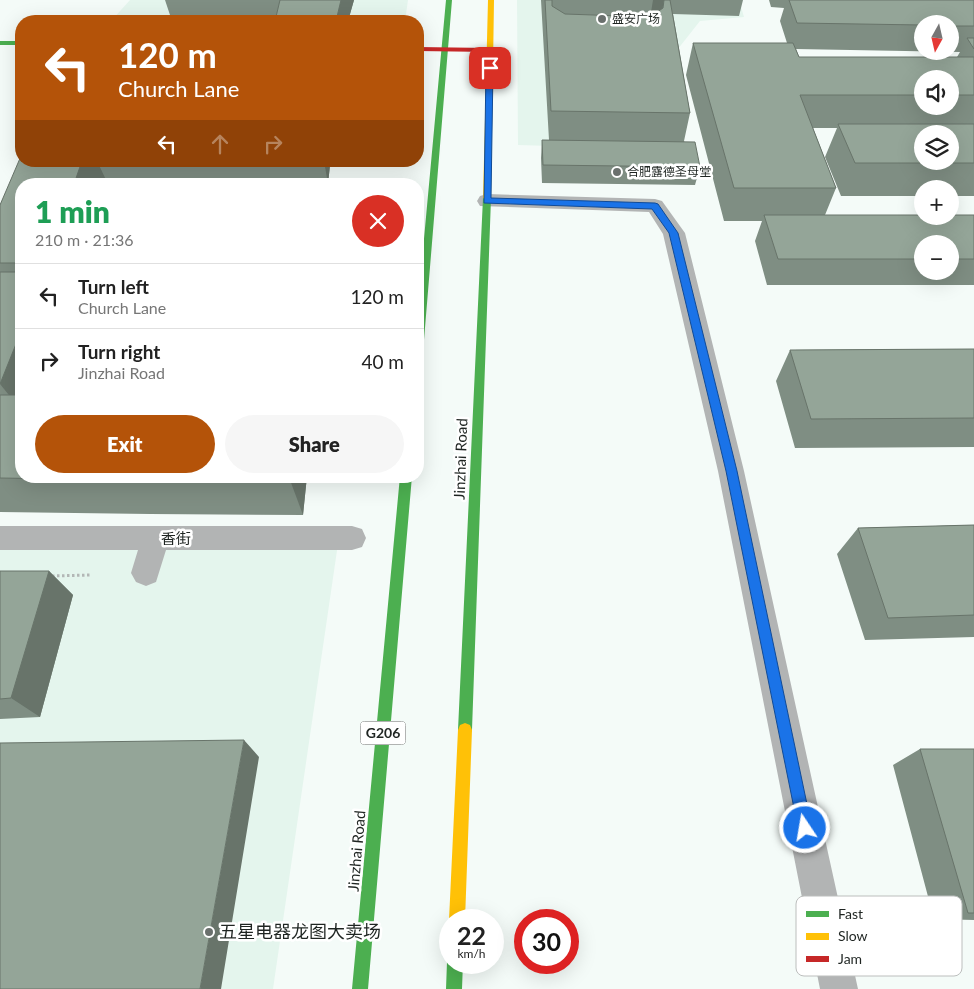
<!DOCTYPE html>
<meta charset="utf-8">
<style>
:root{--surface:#fff;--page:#f6f6f6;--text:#222;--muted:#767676;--line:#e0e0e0;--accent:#b45309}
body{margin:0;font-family:Lato,"Noto Sans SC",sans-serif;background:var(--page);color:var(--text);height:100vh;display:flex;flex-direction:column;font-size:19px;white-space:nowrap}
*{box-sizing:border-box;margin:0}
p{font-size:16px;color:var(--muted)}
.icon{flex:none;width:28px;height:28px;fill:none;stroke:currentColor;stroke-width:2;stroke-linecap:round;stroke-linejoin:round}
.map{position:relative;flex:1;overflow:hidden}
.details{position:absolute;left:15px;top:178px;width:409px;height:305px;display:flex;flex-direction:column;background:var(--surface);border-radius:20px;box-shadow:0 5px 20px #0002}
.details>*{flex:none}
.hud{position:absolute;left:15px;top:15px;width:409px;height:152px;border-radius:20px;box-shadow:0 5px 20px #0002;background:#b45309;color:#fff;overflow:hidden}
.needle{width:32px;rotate:188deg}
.buttons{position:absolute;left:914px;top:15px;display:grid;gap:10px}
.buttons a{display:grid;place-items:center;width:45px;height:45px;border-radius:50%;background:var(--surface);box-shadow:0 5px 20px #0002;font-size:25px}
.speed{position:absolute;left:439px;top:909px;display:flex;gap:10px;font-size:25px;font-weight:700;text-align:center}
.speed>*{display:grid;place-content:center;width:65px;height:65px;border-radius:50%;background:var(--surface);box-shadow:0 5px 20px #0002;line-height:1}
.speed small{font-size:12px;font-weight:400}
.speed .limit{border:8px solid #d22;background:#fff;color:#111}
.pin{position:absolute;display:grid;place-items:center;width:42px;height:42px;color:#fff;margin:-21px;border-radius:10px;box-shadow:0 2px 8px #0006}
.me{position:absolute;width:55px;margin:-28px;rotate:348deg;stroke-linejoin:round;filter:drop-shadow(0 0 4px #0008)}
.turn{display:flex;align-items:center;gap:18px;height:105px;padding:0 20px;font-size:22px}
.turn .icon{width:65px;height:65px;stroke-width:2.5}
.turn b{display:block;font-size:35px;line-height:42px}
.lanes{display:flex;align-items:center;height:48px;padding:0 20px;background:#0003;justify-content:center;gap:25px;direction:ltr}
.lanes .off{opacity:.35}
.round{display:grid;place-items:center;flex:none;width:52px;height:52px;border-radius:26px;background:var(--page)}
.headline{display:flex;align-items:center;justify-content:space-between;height:85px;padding:0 20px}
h1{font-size:30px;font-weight:800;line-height:38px;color:#1e9e55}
.primary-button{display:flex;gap:10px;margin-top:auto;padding:10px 20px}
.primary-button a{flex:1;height:58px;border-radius:30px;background:var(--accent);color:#fff;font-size:20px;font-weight:800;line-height:58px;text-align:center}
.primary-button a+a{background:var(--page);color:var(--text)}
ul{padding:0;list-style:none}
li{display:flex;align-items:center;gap:15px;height:65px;padding:0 20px;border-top:1px solid var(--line)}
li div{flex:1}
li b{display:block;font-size:19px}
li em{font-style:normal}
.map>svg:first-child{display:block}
.built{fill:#e4f5ed}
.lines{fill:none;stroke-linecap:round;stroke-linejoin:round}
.path{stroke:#b3b7b6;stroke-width:3;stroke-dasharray:2.5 2.5;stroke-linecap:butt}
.street{fill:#b2b4b4;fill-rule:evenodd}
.fast{fill:#4caf50;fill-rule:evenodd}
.slow{fill:#ffc107;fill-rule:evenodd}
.jam{fill:#c62828;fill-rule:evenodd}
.wall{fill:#7f8e83;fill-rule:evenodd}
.shaded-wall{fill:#68746a}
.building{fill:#94a598;stroke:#68746a;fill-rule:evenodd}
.route{fill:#1a73e8;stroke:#114b97}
.poi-dot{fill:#6a706d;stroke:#fff;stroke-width:2}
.labels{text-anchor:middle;stroke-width:5;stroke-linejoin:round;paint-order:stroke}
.far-poi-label{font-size:12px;fill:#1f2522;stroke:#fff;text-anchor:start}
.shield{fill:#fff;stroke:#626664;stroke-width:1}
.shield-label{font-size:14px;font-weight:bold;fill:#1f2522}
.street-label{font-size:15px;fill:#1f2522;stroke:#fff}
.near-poi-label{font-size:18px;fill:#1f2522;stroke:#fff;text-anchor:start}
.key{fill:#fff;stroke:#bcbebd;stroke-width:1}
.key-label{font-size:14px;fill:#1f2522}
</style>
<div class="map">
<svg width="974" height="989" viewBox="0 0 974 989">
<rect width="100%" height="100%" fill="#f4fbf8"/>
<path class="built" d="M 130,0 L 408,0 L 405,21 L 111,21 Z
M 517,0 L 739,0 L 744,17 L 700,21 L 670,59 L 683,150 L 518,145 Z
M 340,530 L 273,989 L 0,989 L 0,538 Z"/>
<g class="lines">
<path class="path" d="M 52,576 L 90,575"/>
<path class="street" d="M 487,194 L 655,199 L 662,201 L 685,233 L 744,471 L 858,989 L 820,989 L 718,471 L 663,234 L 649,212 L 480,206 L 477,201 L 480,196 Z
M 0,526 L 352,526 L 362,529 L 366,538 L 362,547 L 352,550 L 166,550 L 156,582 L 146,586 L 136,582 L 131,573 L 138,550 L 0,550 Z"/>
<path class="fast" d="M 446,0 L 452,0 L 423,352 L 418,356 L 418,304 Z
M 0,41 L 21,41 L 21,45 L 0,45 Z
M 487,195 L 491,198 L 472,730 L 470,735 L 465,737 L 460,735 L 458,730 L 483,198 Z
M 400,476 L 412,476 L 368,989 L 352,989 Z
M 449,956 L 450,962 L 463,962 L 462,989 L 446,989 L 447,962 Z"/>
<path class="slow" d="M 488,0 L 494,0 L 491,198 L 487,201 L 483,198 Z
M 465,723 L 470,725 L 472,730 L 465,920 L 450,920 L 450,921 L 449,920 L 458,730 L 460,725 Z"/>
<path class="jam" d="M 418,47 L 490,48 L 494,50 L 490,52 L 418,51 Z"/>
</g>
<path class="wall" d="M 165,0 L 354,0 L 348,21 L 172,21 Z
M 541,0 L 743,0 L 739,16 L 673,14 L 690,113 L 684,141 L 700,167 L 695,185 L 542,183 L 541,158 L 542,140 L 549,140 Z
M 769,0 L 974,0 L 974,196 L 950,196 L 950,189 L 922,189 L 922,196 L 841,196 L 825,157 L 837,128 L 813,128 L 836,188 L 825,215 L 974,215 L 974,285 L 767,285 L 755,241 L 762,221 L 724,221 L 686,75 L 693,43 L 787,43 L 780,21 L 784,8 L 771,7 ZM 922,24 L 950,24 L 950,51 L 922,51 ZM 796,49 L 960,52 L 957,57 L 799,57 ZM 922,79 L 950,79 L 950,106 L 922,106 ZM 922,244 L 950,244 L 950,271 L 922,271 Z
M 21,161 L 380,161 L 379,165 L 330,165 L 328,184 L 107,182 L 108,184 L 21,184 L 21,476 L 307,476 L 303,515 L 150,514 L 0,512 L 0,205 Z
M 974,349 L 974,447 L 795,448 L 776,381 L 790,350 Z
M 974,525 L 974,637 L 865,640 L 837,554 L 858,528 Z
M 0,571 L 49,571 L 73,595 L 40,717 L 0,719 Z
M 920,749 L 974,749 L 974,920 L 934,919 L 893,765 Z"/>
<path class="shaded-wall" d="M 341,0 L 354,0 L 348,21 L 336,21 Z
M 653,0 L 664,0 L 657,40 L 645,49 Z
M 82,161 L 97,161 L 108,184 L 74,184 Z
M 324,161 L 329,161 L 330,165 L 328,184 Z
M 20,334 L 21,335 L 21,410 L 0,384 Z
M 290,476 L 307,476 L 303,515 L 290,480 Z
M 49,571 L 73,595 L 40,717 L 11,698 Z
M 244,740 L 259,757 L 221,989 L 200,989 Z"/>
<path class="building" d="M 280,0 L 341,0 L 336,21 L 275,21 Z
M 545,0 L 552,0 L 552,6 L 565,14 L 650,17 L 663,8 L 664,0 L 670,0 L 690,113 L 551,111 Z
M 789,0 L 974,0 L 974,26 L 950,26 L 950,24 L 922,24 L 922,25 L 797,23 Z
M 967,38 L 974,38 L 974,49 Z
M 693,43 L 793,43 L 799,57 L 974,57 L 974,95 L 950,95 L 950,79 L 922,79 L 922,95 L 800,95 L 836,188 L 734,188 Z
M 838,124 L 974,124 L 974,163 L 855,163 ZM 922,134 L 950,134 L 950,161 L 922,161 Z
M 542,140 L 695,142 L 700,167 L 543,165 Z
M 21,156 L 21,161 L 82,161 L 74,184 L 21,184 L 21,263 L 0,263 L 0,205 Z
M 764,215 L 922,215 L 922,216 L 950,216 L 950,215 L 974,215 L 974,259 L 950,259 L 950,244 L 922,244 L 922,259 L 778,259 Z
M 0,272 L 21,272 L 21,334 L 20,334 L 0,384 Z
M 974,349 L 974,418 L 811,419 L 790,350 Z
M 0,395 L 21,395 L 21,476 L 290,476 L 290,480 L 126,480 L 0,478 Z
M 974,525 L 974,615 L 888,618 L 858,528 Z
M 0,571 L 49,571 L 11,698 L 0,699 Z
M 244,740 L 200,989 L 0,989 L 0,743 Z
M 920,749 L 974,749 L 974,913 L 968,913 Z"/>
<path class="route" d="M 490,66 L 493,68 L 491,198 L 655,203 L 658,204 L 678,233 L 737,471 L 812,828 L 810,833 L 805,835 L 800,833 L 798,828 L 726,471 L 669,233 L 652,209 L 484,203 L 486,68 Z"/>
<g class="poi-dot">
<circle cx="602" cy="19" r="5"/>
<circle cx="617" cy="172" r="5"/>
<circle cx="209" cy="932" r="5"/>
</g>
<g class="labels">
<g class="far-poi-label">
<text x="612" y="23">盛安广场</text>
<text x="627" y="176">合肥露德圣母堂</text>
</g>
<rect class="shield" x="360.5" y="721.5" width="45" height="23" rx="4"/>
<g class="shield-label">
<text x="383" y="738">G206</text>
</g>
<g class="street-label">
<text transform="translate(461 459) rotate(-88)" y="5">Jinzhai Road</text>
<text x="176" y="544">香街</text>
<text transform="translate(357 851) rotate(-85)" y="5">Jinzhai Road</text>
</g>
<g class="near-poi-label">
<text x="219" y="938">五星电器龙图大卖场</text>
</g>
</g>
<rect x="796" y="896" width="166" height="80" rx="8" class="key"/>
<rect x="806" y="911" width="23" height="6" fill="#4caf50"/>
<rect x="806" y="933" width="23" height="7" fill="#ffc107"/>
<rect x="806" y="956" width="23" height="6" fill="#c62828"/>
<g class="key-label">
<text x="838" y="919">Fast</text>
<text x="838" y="941">Slow</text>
<text x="838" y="964">Jam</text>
</g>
</svg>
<div class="buttons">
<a><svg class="needle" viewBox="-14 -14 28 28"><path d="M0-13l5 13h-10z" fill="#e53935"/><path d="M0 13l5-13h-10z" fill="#767676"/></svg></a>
<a><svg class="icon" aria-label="sound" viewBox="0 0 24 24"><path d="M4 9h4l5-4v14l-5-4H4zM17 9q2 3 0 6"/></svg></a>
<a><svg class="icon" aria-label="layers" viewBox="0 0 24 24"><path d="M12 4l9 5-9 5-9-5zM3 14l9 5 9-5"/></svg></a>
<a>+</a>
<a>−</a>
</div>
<div class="speed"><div>22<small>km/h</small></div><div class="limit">30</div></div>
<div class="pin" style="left:490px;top:68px;background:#d93025"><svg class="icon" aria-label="arrive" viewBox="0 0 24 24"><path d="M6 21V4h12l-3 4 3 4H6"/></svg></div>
<svg class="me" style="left:805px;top:828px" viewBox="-20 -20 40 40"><circle r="17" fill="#1a73e8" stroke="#fff" stroke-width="3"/><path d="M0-11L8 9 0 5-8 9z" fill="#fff"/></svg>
<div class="hud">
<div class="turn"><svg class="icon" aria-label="left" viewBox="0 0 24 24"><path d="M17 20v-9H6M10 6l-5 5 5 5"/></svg><div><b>120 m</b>Church Lane</div></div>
<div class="lanes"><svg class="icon" aria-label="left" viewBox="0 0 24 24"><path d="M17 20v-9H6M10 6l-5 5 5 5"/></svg><svg class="icon off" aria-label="ahead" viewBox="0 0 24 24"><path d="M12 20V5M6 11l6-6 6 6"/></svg><svg class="icon off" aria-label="right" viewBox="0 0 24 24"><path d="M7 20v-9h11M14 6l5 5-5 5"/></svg></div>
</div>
<section class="details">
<div class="headline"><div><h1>1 min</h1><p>210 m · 21:36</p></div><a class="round" style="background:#d93025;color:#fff"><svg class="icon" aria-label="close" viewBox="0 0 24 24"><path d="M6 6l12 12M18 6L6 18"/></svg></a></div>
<ul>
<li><svg class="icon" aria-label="left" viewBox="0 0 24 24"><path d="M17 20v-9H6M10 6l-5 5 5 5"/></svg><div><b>Turn left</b><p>Church Lane</p></div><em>120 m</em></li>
<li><svg class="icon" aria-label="right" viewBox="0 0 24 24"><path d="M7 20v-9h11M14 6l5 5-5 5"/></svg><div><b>Turn right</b><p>Jinzhai Road</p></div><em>40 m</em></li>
</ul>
<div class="primary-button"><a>Exit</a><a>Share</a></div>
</section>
</div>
